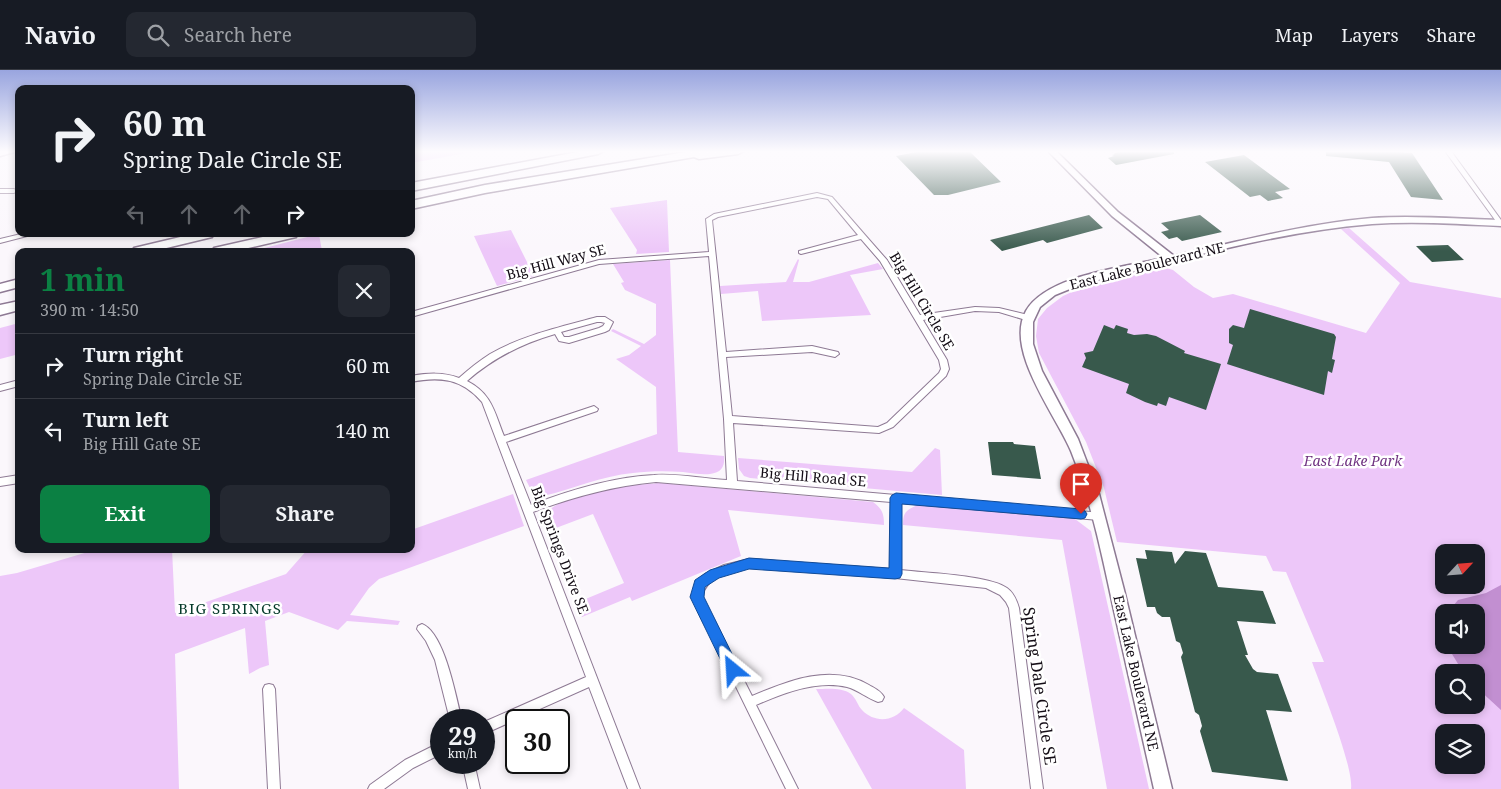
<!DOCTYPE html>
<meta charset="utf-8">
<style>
:root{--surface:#171b24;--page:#242831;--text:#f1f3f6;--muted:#9ea1a6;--line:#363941;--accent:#0b8043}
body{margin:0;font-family:"Noto Serif",serif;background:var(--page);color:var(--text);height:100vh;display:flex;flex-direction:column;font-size:19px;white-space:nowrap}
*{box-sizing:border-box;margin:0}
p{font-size:16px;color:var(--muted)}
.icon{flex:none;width:28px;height:28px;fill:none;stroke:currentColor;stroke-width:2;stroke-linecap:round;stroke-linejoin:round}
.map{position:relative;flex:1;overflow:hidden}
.sheet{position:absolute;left:15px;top:178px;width:400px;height:305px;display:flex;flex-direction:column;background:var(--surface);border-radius:10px;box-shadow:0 2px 8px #0003}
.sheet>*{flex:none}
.top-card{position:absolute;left:15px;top:15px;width:400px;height:152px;border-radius:10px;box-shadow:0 2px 8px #0003;background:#171b24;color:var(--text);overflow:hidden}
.needle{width:32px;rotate:64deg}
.controls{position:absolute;left:1435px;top:474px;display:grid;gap:10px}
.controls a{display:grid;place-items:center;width:50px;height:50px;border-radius:10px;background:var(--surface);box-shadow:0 2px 8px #0003;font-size:25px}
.speed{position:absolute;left:430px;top:639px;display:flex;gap:10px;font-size:25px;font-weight:700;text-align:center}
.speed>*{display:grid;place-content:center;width:65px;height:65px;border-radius:50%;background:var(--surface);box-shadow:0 2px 8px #0003;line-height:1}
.speed small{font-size:12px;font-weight:400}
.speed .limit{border:2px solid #111;border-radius:8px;background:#fff;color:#111}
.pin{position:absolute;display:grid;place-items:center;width:42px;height:42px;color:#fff;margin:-51px -21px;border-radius:50% 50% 50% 0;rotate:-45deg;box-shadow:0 0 5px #0007}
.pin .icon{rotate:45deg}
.me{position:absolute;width:55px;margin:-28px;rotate:333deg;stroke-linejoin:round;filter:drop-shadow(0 0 4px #0008)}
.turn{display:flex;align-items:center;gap:18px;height:105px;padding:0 25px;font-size:22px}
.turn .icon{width:65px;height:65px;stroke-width:2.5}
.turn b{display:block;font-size:35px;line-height:42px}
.lanes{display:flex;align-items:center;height:48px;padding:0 25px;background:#0003;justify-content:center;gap:25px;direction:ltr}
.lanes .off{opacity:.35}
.round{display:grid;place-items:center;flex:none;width:52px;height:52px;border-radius:10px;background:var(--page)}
.head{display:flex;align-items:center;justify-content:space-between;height:85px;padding:0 25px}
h1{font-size:30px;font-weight:700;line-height:38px;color:var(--accent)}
.primary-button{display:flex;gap:10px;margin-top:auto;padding:10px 25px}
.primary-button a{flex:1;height:58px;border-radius:10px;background:var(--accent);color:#fff;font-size:20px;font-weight:700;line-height:58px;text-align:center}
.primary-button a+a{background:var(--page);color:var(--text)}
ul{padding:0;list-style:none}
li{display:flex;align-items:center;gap:15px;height:65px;padding:0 25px;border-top:1px solid var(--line)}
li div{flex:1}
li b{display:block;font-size:19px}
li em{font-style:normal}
header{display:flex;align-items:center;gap:30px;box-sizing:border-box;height:70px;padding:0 25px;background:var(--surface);border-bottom:1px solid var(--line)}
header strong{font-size:24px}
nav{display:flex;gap:28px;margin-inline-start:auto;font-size:18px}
.search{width:350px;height:45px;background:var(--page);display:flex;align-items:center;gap:12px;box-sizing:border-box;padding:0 18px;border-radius:10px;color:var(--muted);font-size:19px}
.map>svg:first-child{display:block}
.green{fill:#edc7f9;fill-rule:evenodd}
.water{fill:#c28fd1}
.building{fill:#38594c}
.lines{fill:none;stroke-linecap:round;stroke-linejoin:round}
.street-casing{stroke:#8e7a94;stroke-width:2}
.secondary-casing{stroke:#8e7a94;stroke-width:3}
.highway-casing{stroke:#8e7a94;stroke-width:3}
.street{fill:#fff;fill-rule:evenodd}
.secondary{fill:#fff;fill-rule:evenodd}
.highway{fill:#fff;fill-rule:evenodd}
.route{fill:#1a73e8;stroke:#114b97}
.labels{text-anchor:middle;stroke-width:5;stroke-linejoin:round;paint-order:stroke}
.street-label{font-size:14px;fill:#140d16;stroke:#fff}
.park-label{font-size:14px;font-style:italic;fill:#703382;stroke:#fff}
.neighbourhood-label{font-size:15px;letter-spacing:1px;fill:#053a2a;stroke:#fff}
.near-street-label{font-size:16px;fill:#140d16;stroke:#fff}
</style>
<header>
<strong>Navio</strong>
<div class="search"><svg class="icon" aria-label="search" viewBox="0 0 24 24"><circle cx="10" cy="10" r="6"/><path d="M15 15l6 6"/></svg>Search here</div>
<nav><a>Map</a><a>Layers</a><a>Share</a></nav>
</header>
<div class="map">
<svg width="1501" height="719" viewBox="0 0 1501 719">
<rect width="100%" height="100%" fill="#fbf7fc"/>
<path class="green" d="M 430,81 L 478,81 L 411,93 L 411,84 Z
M 667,130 L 669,182 L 636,184 L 637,180 L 610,138 Z
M 1349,158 L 1410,212 L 1501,228 L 1501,719 L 1351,719 C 1354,697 1321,617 1312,592 L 1324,592 L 1286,502 L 1273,501 L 1266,486 L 1117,472 L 1104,418 L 1086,372 L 1039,283 L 1036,266 L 1038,249 L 1047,238 L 1063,226 L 1083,217 L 1166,198 L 1173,200 L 1194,217 L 1213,228 L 1233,224 L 1366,263 L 1400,213 L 1341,159 ZM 1444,482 L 1476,482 L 1476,515 L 1444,515 ZM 1444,542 L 1476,542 L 1476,575 L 1444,575 ZM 1444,602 L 1476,602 L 1476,635 L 1444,635 ZM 1444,662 L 1476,662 L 1476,695 L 1444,695 Z
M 511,160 L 534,206 L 497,216 L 474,166 Z
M 319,164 L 322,181 L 253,181 Z
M 798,189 L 799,190 L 793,212 L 809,212 L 878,193 L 883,199 L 850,205 L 871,245 L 762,251 L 758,221 L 721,224 L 720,216 L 786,212 Z
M 670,190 L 678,382 L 724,386 C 725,396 722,403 710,404 C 702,405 692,403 683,402 C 666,401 650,401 633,403 C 601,406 573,419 543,426 L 533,424 L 526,410 L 657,364 L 656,317 L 616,289 L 629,285 L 641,276 L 611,261 L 613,259 L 644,274 L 656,265 L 656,234 L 625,220 L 621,213 L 624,212 L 613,194 Z
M 19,253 L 19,284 L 0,289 L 0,258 Z
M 935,378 L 940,380 L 942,425 L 750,408 L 744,406 L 739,399 L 738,388 L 912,402 Z
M 660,413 L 873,432 C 882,439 884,443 884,455 L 728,440 L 741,486 L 632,531 L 630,527 L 582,547 L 576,533 L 624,513 L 593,444 L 548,461 L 544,448 L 545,444 C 565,421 631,415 660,413 Z
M 513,424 L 524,456 L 379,509 L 369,518 L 350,545 L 400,551 L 398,555 L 347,551 L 338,560 L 289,542 L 265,551 L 269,595 L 260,598 L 249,604 L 245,558 L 175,584 L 179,719 L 0,719 L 0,506 L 17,503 L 98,479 L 172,479 L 175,543 L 286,504 L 308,479 L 411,479 L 411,460 Z
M 918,435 L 1075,449 L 1091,461 L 1149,719 L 1107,719 L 1062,470 L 903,455 C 903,442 906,440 918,435 Z
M 816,619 C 827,619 842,617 851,624 C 856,628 858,636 862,640 C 874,653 894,652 904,638 L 964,680 L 966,719 L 872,719 Z"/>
<path class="water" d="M 1501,515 L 1501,640 L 1476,617 L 1476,602 L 1463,602 L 1452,584 L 1450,575 L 1476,575 L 1476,542 L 1448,542 L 1458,530 L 1486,523 Z"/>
<path class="building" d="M 922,81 L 969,81 L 1001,112 L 948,125 L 934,125 L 896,86 Z
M 1127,81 L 1174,81 L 1174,84 L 1116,95 L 1108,88 L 1114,86 L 1112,85 L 1115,84 L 1114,83 Z
M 1326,81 L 1385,81 L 1412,83 L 1443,130 L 1411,127 L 1389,92 L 1326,86 Z
M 1244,85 L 1290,119 L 1275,122 L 1283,128 L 1268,131 L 1260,125 L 1250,127 L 1205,92 Z
M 1089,145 L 1103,158 L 1047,173 L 1043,170 L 1002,181 L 990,170 Z
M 1200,145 L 1222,162 L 1182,171 L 1177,167 L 1169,169 L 1161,162 L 1169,160 L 1161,153 Z
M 1448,175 L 1464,190 L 1432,192 L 1416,176 Z
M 1250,239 L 1334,264 L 1336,267 L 1332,289 L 1335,290 L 1332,303 L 1328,301 L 1324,325 L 1227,294 L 1233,275 L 1229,273 L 1229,259 L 1233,255 L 1244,258 Z
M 1104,255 L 1114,259 L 1116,255 L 1128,259 L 1127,263 L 1134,265 L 1147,264 L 1156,266 L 1185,281 L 1184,283 L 1221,294 L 1206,340 L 1169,327 L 1166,336 L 1158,333 L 1157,336 L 1145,332 L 1126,323 L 1129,314 L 1082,297 L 1086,288 L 1084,283 L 1093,281 Z
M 988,372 L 1013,372 L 1014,374 L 1035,376 L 1041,409 L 992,405 Z
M 1145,480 L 1172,482 L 1175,494 L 1185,481 L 1206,483 L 1218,517 L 1263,521 L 1276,554 L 1237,551 L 1248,585 L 1245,585 L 1253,599 L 1257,602 L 1278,604 L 1292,642 L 1266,640 L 1288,711 L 1212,702 L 1200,661 L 1202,656 L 1199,645 L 1195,642 L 1181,587 L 1183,583 L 1180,573 L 1176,571 L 1170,547 L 1162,547 L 1157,543 L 1155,537 L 1147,537 L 1136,488 L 1147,489 Z"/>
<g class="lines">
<g class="street-casing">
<path id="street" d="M 1445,81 L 1451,81 L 1501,150 L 1501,155 L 1498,154 Z
M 0,119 L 14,119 L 17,121 L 14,123 L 0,123 Z
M 817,123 L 832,127 L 865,165 L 887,190 L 920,245 L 975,237 L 999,238 L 1032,246 L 1033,248 L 1029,251 L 999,242 L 975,241 L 923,250 L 947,290 L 949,299 L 946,306 L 893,357 L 879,363 L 733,353 L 737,411 L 1102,443 L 1104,446 L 1102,449 L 1099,450 L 901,433 L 900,500 C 925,503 989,505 1007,518 C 1014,523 1017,531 1019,538 L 1043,719 L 1031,719 L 1009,538 L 1006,532 L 1000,525 L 986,518 L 895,508 L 749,497 C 731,501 706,506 702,527 L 752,626 C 788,611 831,593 869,615 C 874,618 881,621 884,627 L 882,631 L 878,632 C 867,628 858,620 847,617 C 816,610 784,623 756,635 L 798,719 L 786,719 L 692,527 L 695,516 L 699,509 L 705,504 L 724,495 L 749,489 L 890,499 L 891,432 L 656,412 C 613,416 573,427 533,442 L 640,719 L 628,719 L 589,617 L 484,664 L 484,652 L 586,607 L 482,332 C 462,309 441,306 411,312 L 411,306 C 428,303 443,302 459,308 C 469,299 479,291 490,284 C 523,265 561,257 597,247 L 605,247 L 613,252 L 609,260 L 605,262 L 569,273 L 559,271 L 555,264 C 521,274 493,288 467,311 C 492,324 494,341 504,366 L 594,336 L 598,339 L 597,341 L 506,372 L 531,435 C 570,420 612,407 654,405 C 676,403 705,409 727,410 L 724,349 L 709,186 L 599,194 L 411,247 L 411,242 L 599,190 L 709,182 L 706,149 L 714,144 ZM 817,127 L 828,129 L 858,165 L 799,181 L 799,183 L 801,184 L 861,169 L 880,191 L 939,290 L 941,299 L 939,303 L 887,353 L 878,357 L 732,346 L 726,287 L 812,282 L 835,287 L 839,284 L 838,282 L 812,276 L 726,282 L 712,150 L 718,147 ZM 597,252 L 601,252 L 605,253 L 603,256 L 599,258 L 569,267 L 564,267 L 561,262 Z
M 21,164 L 32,164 L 31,165 L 0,173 L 0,169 Z
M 19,310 L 19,316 L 0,321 L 0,315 Z
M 19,405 L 19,413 L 0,416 L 0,408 Z
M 422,554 C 445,563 456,628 462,650 L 450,650 L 435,590 L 426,571 L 417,559 L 418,556 Z
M 269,614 L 273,615 L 275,619 L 280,719 L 268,719 L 263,619 L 265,615 Z
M 441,672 L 441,684 L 413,698 L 384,719 L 368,719 L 370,715 L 405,690 Z
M 462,692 L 474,692 L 480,719 L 468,719 Z"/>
</g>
<g class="secondary-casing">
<path id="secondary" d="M 0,81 L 18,81 L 0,86 Z
M 1048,81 L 1056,81 L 1118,142 L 1174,186 C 1240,171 1305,154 1372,148 C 1415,145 1458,149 1501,150 L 1501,156 C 1458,154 1415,151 1372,154 C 1274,162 1177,191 1082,214 L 1055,225 L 1040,237 L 1033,252 L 1033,274 L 1042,301 L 1078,369 L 1099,424 L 1124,520 L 1172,719 L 1154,719 C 1141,661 1128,603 1115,545 C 1103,490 1092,433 1071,381 C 1056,345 1004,280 1026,241 C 1047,205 1126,197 1164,188 L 1112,146 Z"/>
</g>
<g class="highway-casing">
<path id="highway" d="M 583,81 L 604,81 L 598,84 L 411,121 L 411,113 Z
M 692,81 L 744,81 L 738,84 L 699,89 L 694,87 L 485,123 L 411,139 L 411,131 L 485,115 Z
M 193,164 L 213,164 L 212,167 L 154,181 L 132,181 L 134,178 Z
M 276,164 L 297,164 L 296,167 L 235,181 L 212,181 L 214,178 Z
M 19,209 L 19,217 L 0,222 L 0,214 Z
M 19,231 L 19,240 L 0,245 L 0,235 Z"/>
</g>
<use href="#street" class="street"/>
<use href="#secondary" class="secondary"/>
<use href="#highway" class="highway"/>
</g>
<linearGradient id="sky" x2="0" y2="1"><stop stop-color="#99a5df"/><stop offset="0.45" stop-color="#fdfbfe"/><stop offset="1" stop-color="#fdfbfe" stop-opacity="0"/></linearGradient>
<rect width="1501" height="181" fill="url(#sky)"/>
<path class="route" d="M 896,423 L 1081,439 L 1085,441 L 1087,444 L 1085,448 L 1081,449 L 902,434 L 902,504 L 900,508 L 895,509 L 749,499 L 719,508 L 705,517 L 704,527 L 740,600 L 738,605 L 733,607 L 728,605 L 690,527 L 695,510 L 710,500 L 749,488 L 889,498 L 890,428 L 892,425 Z"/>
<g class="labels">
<g class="street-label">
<text transform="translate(556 192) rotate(-15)" y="5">Big Hill Way SE</text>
<text transform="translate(1147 196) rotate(-14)" y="5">East Lake Boulevard NE</text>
<text transform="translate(922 231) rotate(59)" y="5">Big Hill Circle SE</text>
<text transform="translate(813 407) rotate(5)" y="5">Big Hill Road SE</text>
<text transform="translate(560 480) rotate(69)" y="5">Big Springs Drive SE</text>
<text transform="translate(1136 603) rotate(77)" y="5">East Lake Boulevard NE</text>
</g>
<g class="park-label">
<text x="1353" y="396">East Lake Park</text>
</g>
<g class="neighbourhood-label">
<text x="230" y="544">BIG SPRINGS</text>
</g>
<g class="near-street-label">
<text transform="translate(1040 616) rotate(82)" y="6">Spring Dale Circle SE</text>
</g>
</g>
</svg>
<div class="controls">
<a><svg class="needle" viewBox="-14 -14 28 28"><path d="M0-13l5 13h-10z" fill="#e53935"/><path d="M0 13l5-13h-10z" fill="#9ea1a6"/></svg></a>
<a><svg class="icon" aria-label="sound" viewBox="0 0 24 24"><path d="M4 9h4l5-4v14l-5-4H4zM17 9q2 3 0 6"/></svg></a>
<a><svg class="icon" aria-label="search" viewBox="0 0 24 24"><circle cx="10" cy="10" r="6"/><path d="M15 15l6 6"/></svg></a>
<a><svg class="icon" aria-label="layers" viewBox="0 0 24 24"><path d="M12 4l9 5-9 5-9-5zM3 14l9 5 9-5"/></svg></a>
</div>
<div class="speed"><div>29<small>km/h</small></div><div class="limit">30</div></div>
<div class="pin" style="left:1081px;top:444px;background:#d93025"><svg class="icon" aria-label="arrive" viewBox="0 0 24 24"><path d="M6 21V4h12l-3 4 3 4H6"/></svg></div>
<svg class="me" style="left:733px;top:600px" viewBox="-20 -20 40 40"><path d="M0-17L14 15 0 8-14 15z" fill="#1a73e8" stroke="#fff" stroke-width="4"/></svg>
<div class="top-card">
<div class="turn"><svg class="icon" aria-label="right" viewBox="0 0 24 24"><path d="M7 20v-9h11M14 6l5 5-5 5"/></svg><div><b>60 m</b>Spring Dale Circle SE</div></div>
<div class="lanes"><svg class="icon off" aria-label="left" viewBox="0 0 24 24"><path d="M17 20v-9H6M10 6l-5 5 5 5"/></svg><svg class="icon off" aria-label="ahead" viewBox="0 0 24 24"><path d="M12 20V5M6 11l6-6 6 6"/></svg><svg class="icon off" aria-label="ahead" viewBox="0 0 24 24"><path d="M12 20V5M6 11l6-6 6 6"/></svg><svg class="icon" aria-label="right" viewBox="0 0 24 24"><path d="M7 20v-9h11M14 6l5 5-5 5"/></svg></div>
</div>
<section class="sheet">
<div class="head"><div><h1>1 min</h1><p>390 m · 14:50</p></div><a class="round"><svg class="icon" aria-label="close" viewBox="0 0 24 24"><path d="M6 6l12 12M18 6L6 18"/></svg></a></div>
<ul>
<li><svg class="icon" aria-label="right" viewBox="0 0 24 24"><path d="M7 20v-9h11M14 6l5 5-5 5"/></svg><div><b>Turn right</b><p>Spring Dale Circle SE</p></div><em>60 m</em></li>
<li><svg class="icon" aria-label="left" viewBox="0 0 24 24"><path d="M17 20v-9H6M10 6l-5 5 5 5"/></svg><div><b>Turn left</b><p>Big Hill Gate SE</p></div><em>140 m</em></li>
</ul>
<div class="primary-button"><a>Exit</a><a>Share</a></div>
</section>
</div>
